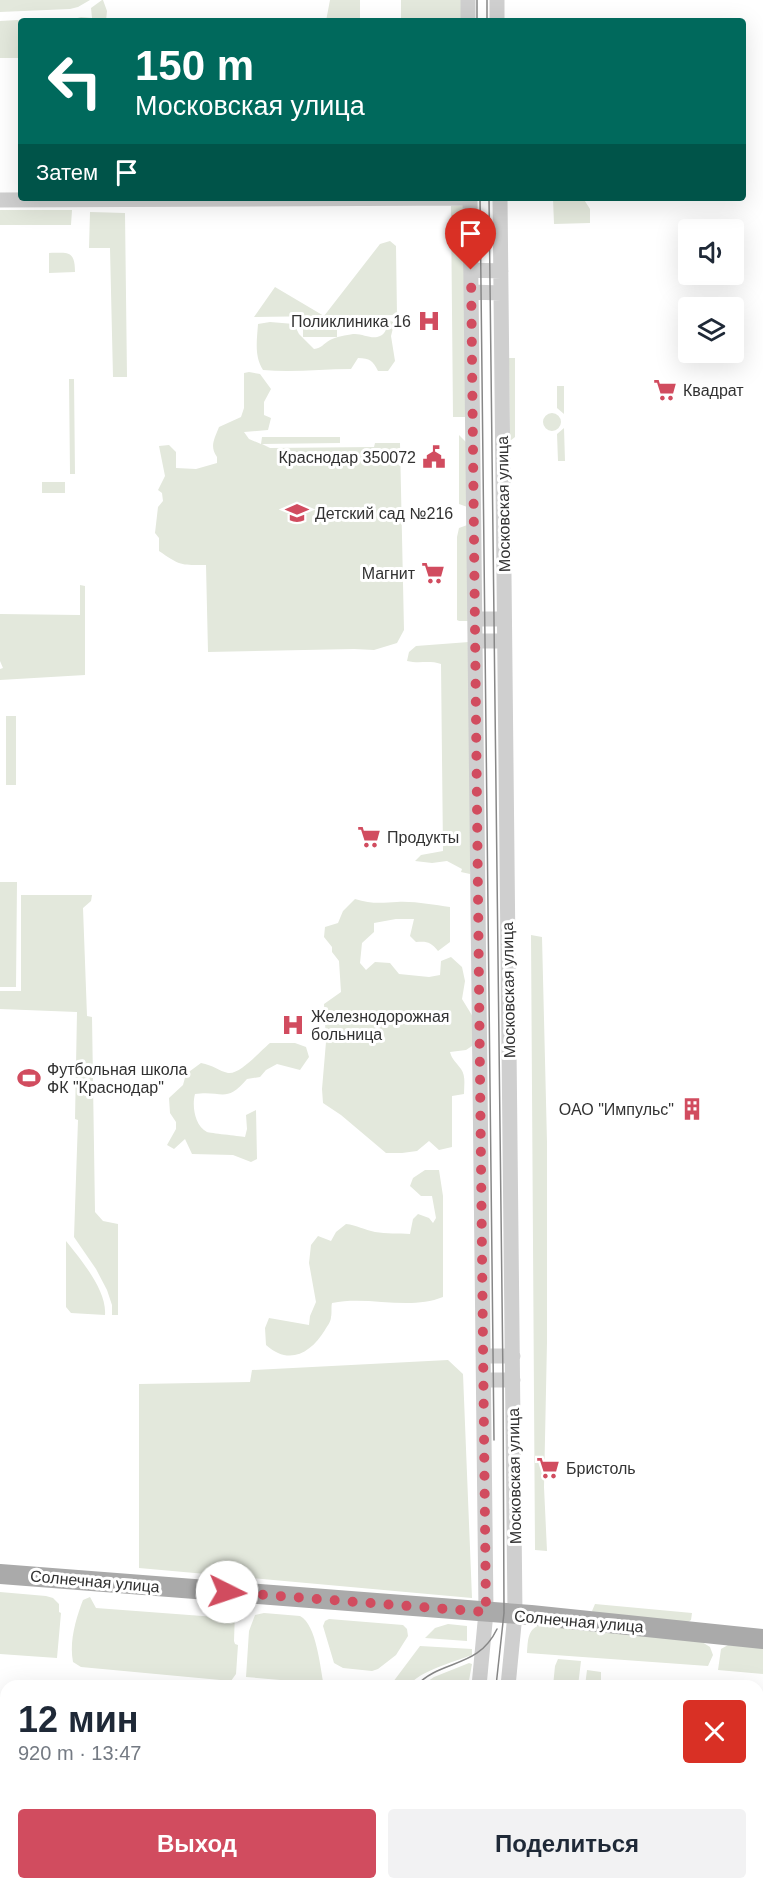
<!DOCTYPE html>
<html lang="ru">
<meta charset="utf-8">
<style>
:root{--surface:#fff;--page:#f2f2f3;--text:#1f2937;--muted:#747a83;--accent:#d14c5f}
body{margin:0;font-family:Helvetica,sans-serif;background:var(--page);color:var(--text);height:100vh;display:flex;flex-direction:column;font-size:22px;white-space:nowrap}
*{box-sizing:border-box;margin:0}
p{font-size:20px;color:var(--muted)}
.icon{flex:none;width:33px;height:33px;fill:none;stroke:currentColor;stroke-width:2;stroke-linecap:round;stroke-linejoin:round}
.map{position:relative;flex:1;overflow:hidden}
.side{position:absolute;left:0px;top:1680px;width:764px;height:210px;display:flex;flex-direction:column;background:var(--surface);border-radius:18px 18px 0 0;box-shadow:0 6px 24px #0002}
.side>*{flex:none}
.hud{position:absolute;left:18px;top:18px;width:728px;height:183px;border-radius:6px;box-shadow:0 6px 24px #0002;background:#00695c;color:#fff;overflow:hidden}
.tools{position:absolute;left:678px;top:219px;display:grid;gap:12px}
.tools a{display:grid;place-items:center;width:66px;height:66px;border-radius:6px;background:var(--surface);box-shadow:0 6px 24px #0002;font-size:30px}
.pin{position:absolute;display:grid;place-items:center;width:51px;height:51px;color:#fff;margin:-62px -26px;border-radius:50% 50% 50% 0;rotate:-45deg;box-shadow:0 0 6px #0007}
.pin .icon{rotate:45deg}
.me{position:absolute;width:66px;margin:-33px;rotate:94deg;stroke-linejoin:round;filter:drop-shadow(0 0 4px #0008)}
.turn{display:flex;align-items:center;gap:21px;height:126px;padding:0 18px;font-size:27px}
.turn .icon{width:78px;height:78px;stroke-width:2.5}
.turn b{display:block;font-size:42px;line-height:51px}
.then{display:flex;align-items:center;height:57px;padding:0 18px;background:#0003;gap:12px;font-size:22px}
.round{display:grid;place-items:center;flex:none;width:63px;height:63px;border-radius:6px;background:var(--page)}
.summary{display:flex;align-items:center;justify-content:space-between;height:102px;padding:0 18px}
h1{font-size:36px;font-weight:700;line-height:45px}
.cta{display:flex;gap:12px;margin-top:auto;padding:12px 18px}
.cta a{flex:1;height:69px;border-radius:6px;background:var(--accent);color:#fff;font-size:24px;font-weight:700;line-height:69px;text-align:center}
.cta a+a{background:var(--page);color:var(--text)}
.map>svg:first-child{display:block}
.green{fill:#e3e8dc}
.lines{fill:none;stroke-linecap:round;stroke-linejoin:round}
.minor{stroke:#cfcfcf;stroke-width:15}
.major{stroke:#aaa;stroke-width:20}
.tram{stroke:#878787;stroke-width:1.5}
.route{stroke:#d14c5f;stroke-width:10;stroke-dasharray:0 18}
.labels{text-anchor:middle;stroke-width:6;stroke-linejoin:round;paint-order:stroke}
.poi-label{font-size:16px;fill:#323232;stroke:#fff;text-anchor:start}
.street-label{font-size:16px;fill:#323232;stroke:#fff}
</style>
<div class="map">
<svg width="763" height="1890" viewBox="0 0 763 1890">
<rect width="100%" height="100%" fill="#fff"/>
<path class="green" d="M 0,0 L 90,0 L 78,7 L 70,9 L 0,12 Z
M 102,0 L 103,0 L 107,11 L 106,21 L 66,21 L 81,17 L 92,18 L 91,8 Z
M 330,0 L 360,0 L 360,21 L 326,21 Z
M 401,0 L 463,0 L 464,21 L 401,21 Z
M 18,20 L 21,21 L 21,58 L 0,58 L 0,21 Z
M 553,198 L 583,198 L 590,209 L 590,223 L 554,224 Z
M 451,206 L 466,206 L 469,417 L 453,417 Z
M 0,210 L 72,210 L 71,225 L 0,225 Z
M 90,212 L 125,213 L 127,377 L 113,377 L 110,248 L 89,248 Z
M 390,241 L 396,246 L 397,315 L 254,317 L 275,287 L 324,316 L 380,244 Z
M 49,253 C 68,253 75,250 75,272 L 49,273 Z
M 303,319 L 337,319 L 337,337 L 303,337 Z
M 389,320 L 393,322 L 393,328 L 391,336 L 395,361 L 388,371 L 378,371 C 373,361 370,358 358,358 L 351,369 C 322,369 292,373 263,370 C 254,356 257,340 258,324 L 270,322 L 294,324 L 299,334 L 314,349 C 322,348 323,344 330,340 C 335,337 347,335 353,334 C 362,333 372,340 380,336 C 386,334 387,326 389,320 Z
M 509,358 L 515,358 L 515,437 L 510,441 Z
M 249,372 L 260,374 L 271,389 L 264,402 L 264,415 L 271,418 L 268,430 L 244,432 L 249,439 L 261,444 L 262,437 L 340,437 L 340,443 L 262,444 L 270,448 L 374,447 L 375,443 L 400,443 L 404,630 L 397,643 L 374,650 L 354,649 L 208,652 L 206,565 C 180,565 181,566 159,551 L 159,538 L 155,533 L 158,507 L 163,501 L 162,493 L 158,490 L 165,476 L 159,446 L 169,445 L 176,452 L 176,468 L 196,469 L 217,463 L 217,457 C 209,446 215,438 219,427 L 241,417 L 244,408 L 244,373 Z
M 69,379 L 74,379 L 75,474 L 70,474 Z
M 557,386 L 564,386 L 564,414 L 557,408 Z
M543 422a9 9 0 1 1 18 0a9 9 0 1 1-18 0Z
M 564,428 L 565,461 L 558,461 L 557,434 Z
M 459,435 L 469,445 L 470,508 L 459,504 Z
M 42,482 L 65,482 L 65,493 L 42,493 Z
M 470,524 L 468,621 L 459,621 L 457,620 L 457,537 L 459,528 Z
M 80,585 L 85,586 L 85,675 L 0,680 L 0,669 L 3,668 L 0,661 L 0,614 L 80,615 Z
M 469,642 L 472,856 L 470,874 L 461,872 L 462,869 L 447,861 L 432,863 L 415,861 L 421,855 L 443,851 L 441,664 C 429,660 419,664 407,661 L 409,652 L 416,646 Z
M 6,716 L 16,716 L 16,785 L 6,785 Z
M 0,882 L 17,882 L 16,987 L 0,987 Z
M 21,895 L 92,895 L 91,901 L 83,908 L 87,1016 L 92,1017 L 95,1212 L 103,1221 L 118,1224 L 118,1315 L 112,1315 L 112,1305 L 107,1290 L 96,1269 L 74,1237 L 78,1120 L 75,1119 L 77,1012 L 0,1009 L 0,991 L 21,991 Z
M 355,899 C 370,904 382,903 397,902 C 415,901 433,905 450,907 L 450,942 L 438,951 C 431,942 427,941 416,942 L 410,936 L 414,919 L 396,919 L 374,923 L 374,932 L 362,943 L 360,963 L 366,970 L 375,962 L 390,963 L 399,974 L 429,977 L 440,975 L 441,961 L 451,957 L 462,967 L 465,981 L 462,999 L 473,1017 L 475,1044 L 466,1050 L 450,1052 C 452,1060 457,1063 461,1069 C 466,1076 464,1085 464,1094 L 452,1096 L 452,1147 L 439,1150 L 429,1141 L 417,1151 L 402,1153 L 386,1153 L 341,1115 L 323,1103 L 322,1089 L 326,1042 L 324,1004 L 341,992 L 339,961 L 332,952 L 332,947 L 324,937 L 325,927 L 338,923 L 343,911 Z
M 531,935 L 542,937 L 547,1142 L 547,1342 L 544,1487 L 547,1551 L 535,1550 Z
M 270,1043 L 295,1043 L 306,1047 L 309,1057 L 300,1070 L 277,1064 L 266,1070 L 260,1077 L 247,1079 C 226,1104 222,1090 195,1094 C 192,1105 194,1125 207,1132 C 210,1133 238,1136 245,1137 L 247,1129 L 246,1115 L 256,1110 L 257,1159 L 251,1162 L 233,1155 L 192,1154 L 185,1139 L 174,1149 L 167,1145 L 176,1129 L 176,1122 L 170,1113 L 169,1098 L 183,1085 L 186,1074 L 201,1063 C 213,1065 219,1071 228,1073 C 240,1075 260,1051 270,1043 Z
M 425,1170 L 439,1170 L 443,1196 L 443,1297 C 408,1311 368,1295 332,1303 C 331,1307 332,1313 331,1317 C 331,1322 327,1326 325,1330 C 311,1353 289,1366 266,1345 L 265,1328 L 269,1318 L 309,1325 L 310,1316 L 316,1302 L 309,1263 L 311,1245 L 318,1236 L 331,1241 L 336,1232 L 346,1224 C 357,1225 364,1230 375,1232 C 386,1234 399,1233 410,1234 L 413,1219 L 418,1214 L 429,1218 L 433,1223 L 436,1218 L 432,1196 L 421,1196 L 410,1186 L 413,1178 Z
M 66,1241 C 81,1260 107,1290 105,1315 L 71,1313 L 66,1307 Z
M 448,1360 L 463,1374 L 472,1598 L 139,1568 L 139,1384 L 250,1382 L 252,1370 Z
M 0,1592 L 46,1596 L 53,1598 L 59,1604 L 59,1612 L 61,1613 L 57,1658 L 0,1654 Z
M 90,1597 L 96,1608 L 229,1618 L 230,1610 L 235,1611 L 234,1641 L 235,1644 L 238,1645 L 236,1674 L 231,1681 L 81,1667 L 73,1662 C 69,1642 76,1618 83,1600 Z
M 595,1604 L 692,1613 L 691,1620 L 688,1622 L 594,1614 L 592,1611 Z
M 264,1613 L 300,1616 C 317,1625 320,1668 324,1686 L 317,1686 L 315,1683 L 246,1677 L 249,1631 L 255,1615 Z
M 329,1619 L 403,1625 L 407,1629 L 408,1636 L 396,1655 L 378,1669 L 372,1671 L 343,1668 L 334,1663 L 323,1626 L 325,1621 Z
M 448,1624 L 467,1626 L 467,1641 L 425,1638 L 435,1628 Z
M 540,1625 L 702,1642 L 710,1647 L 713,1655 L 708,1666 L 527,1653 C 528,1642 527,1629 540,1625 Z
M 728,1645 L 763,1648 L 763,1674 L 718,1670 L 721,1649 Z
M 420,1646 L 472,1649 L 472,1655 C 453,1662 420,1671 408,1686 L 390,1686 Z
M 558,1659 L 581,1661 L 578,1686 L 553,1686 L 555,1666 Z
M 469,1663 L 472,1664 L 468,1686 L 421,1686 L 434,1677 Z
M 587,1670 L 601,1672 L 601,1686 L 585,1686 Z
M 664,1884 L 696,1884 L 695,1890 L 663,1890 Z"/>
<g class="lines">
<path class="minor" d="M 468,0 L 468,21
M 497,0 L 497,21
M 470,198 L 486,1612 L 479,1686
M 500,198 L 515,1614 L 508,1686
M 0,200 L 470,198
M 471,270 L 501,271
M 471,292 L 501,293
M 475,619 L 504,619
M 475,641 L 504,641
M 483,1356 L 513,1356
M 484,1380 L 513,1380
M 456,1890 L 457,1884
M 486,1890 L 487,1884"/>
<path class="major" d="M 0,1574 L 531,1615 L 763,1639"/>
<path class="tram" d="M 477,0 L 477,21
M 487,0 L 487,21
M 480,198 L 494,1440
M 489,198 L 503,1380 L 504,1613 L 496,1686
M 416,1686 C 441,1659 478,1669 497,1629
M 473,1890 L 474,1884"/>
</g>
<g class="lines">
<path class="route" d="M 227,1592 L 486,1612 L 471,270"/>
</g>
<defs>
<g id="hospital-bare" transform="scale(1.8)"><path d="M-5-5h3v3.5h4V-5h3V5h-3V1.5h-4V5h-3Z" fill="#d14c5f" stroke="#fff" stroke-width="2.5" paint-order="stroke"/></g>
<g id="supermarket-bare" transform="scale(1.8)"><path d="M-6-5.5h2.5l.6 2H6L4.5 2H-2.5L-4.4-4H-6ZM-1.5 3.2a1.3 1.3 0 1 0 .1 0ZM3 3.2a1.3 1.3 0 1 0 .1 0Z" fill="#d14c5f" stroke="#fff" stroke-width="2.5" paint-order="stroke"/></g>
<g id="civic-bare" transform="scale(1.8)"><path d="M-.6-6.5H3V-4.5H.6V-3L4-1V1h2V6H-6V1h2V-1L-.6-3ZM-1.2 2.5V6h2.4V2.5Z" fill="#d14c5f" stroke="#fff" stroke-width="2.5" paint-order="stroke"/></g>
<g id="school-bare" transform="scale(1.8)"><path d="M0-5L7-2L0 1L-7-2ZM-4 1L0 2.5L4 1V4Q0 6-4 4Z" fill="#d14c5f" stroke="#fff" stroke-width="2.5" paint-order="stroke"/></g>
<g id="stadium-bare" transform="scale(1.8)"><path d="M0-5a6.5 5 0 1 0 0 10a6.5 5 0 1 0 0-10ZM-3.5-1.8h7v3.6h-7Z" fill="#d14c5f" stroke="#fff" stroke-width="2.5" paint-order="stroke"/></g>
<g id="building-bare" transform="scale(1.8)"><path d="M-4-6H4V6H1V3H-1V6H-4ZM-2.5-4.3h1.7v1.8h-1.7ZM.8-4.3h1.7v1.8H.8ZM-2.5-1h1.7V.8h-1.7ZM.8-1h1.7V.8H.8Z" fill="#d14c5f" stroke="#fff" stroke-width="2.5" paint-order="stroke"/></g>
</defs>
<g fill-rule="evenodd">
<use href="#hospital-bare" x="429" y="321"/>
<use href="#supermarket-bare" x="665" y="390"/>
<use href="#civic-bare" x="434" y="457"/>
<use href="#school-bare" x="297" y="513"/>
<use href="#supermarket-bare" x="433" y="573"/>
<use href="#supermarket-bare" x="369" y="837"/>
<use href="#hospital-bare" x="293" y="1025"/>
<use href="#stadium-bare" x="29" y="1078"/>
<use href="#building-bare" x="692" y="1109"/>
<use href="#supermarket-bare" x="548" y="1468"/>
</g>
<g class="labels">
<g class="poi-label">
<text x="411" y="327" text-anchor="end">Поликлиника 16</text>
<text x="683" y="396">Квадрат</text>
<text x="416" y="463" text-anchor="end">Краснодар 350072</text>
<text x="315" y="519">Детский сад №216</text>
<text x="415" y="579" text-anchor="end">Магнит</text>
<text x="387" y="843">Продукты</text>
<text x="311" y="1022">Железнодорожная<tspan x="311" dy="18">больница</tspan></text>
<text x="47" y="1075">Футбольная школа<tspan x="47" dy="18">ФК "Краснодар"</tspan></text>
<text x="674" y="1115" text-anchor="end">ОАО "Импульс"</text>
<text x="566" y="1474">Бристоль</text>
</g>
<g class="street-label">
<text transform="translate(503 504) rotate(-91)" y="6">Московская улица</text>
<text transform="translate(508 990) rotate(-91)" y="6">Московская улица</text>
<text transform="translate(514 1476) rotate(-91)" y="6">Московская улица</text>
<text transform="translate(95 1581) rotate(5)" y="6">Солнечная улица</text>
<text transform="translate(579 1621) rotate(5)" y="6">Солнечная улица</text>
</g>
</g>
</svg>
<div class="tools">
<a><svg class="icon" aria-label="sound" viewBox="0 0 24 24"><path d="M4 9h4l5-4v14l-5-4H4zM17 9q2 3 0 6"/></svg></a>
<a><svg class="icon" aria-label="layers" viewBox="0 0 24 24"><path d="M12 4l9 5-9 5-9-5zM3 14l9 5 9-5"/></svg></a>
</div>
<div class="pin" style="left:471px;top:270px;background:#d93025"><svg class="icon" aria-label="arrive" viewBox="0 0 24 24"><path d="M6 21V4h12l-3 4 3 4H6"/></svg></div>
<svg class="me" style="left:227px;top:1592px" viewBox="-20 -20 40 40"><circle r="19" fill="#fff"/><path d="M0-13L10 11 0 6-10 11z" fill="#d14c5f"/></svg>
<div class="hud">
<div class="turn"><svg class="icon" aria-label="left" viewBox="0 0 24 24"><path d="M17 20v-9H6M10 6l-5 5 5 5"/></svg><div><b>150 m</b>Московская улица</div></div>
<div class="then">Затем<svg class="icon" aria-label="arrive" viewBox="0 0 24 24"><path d="M6 21V4h12l-3 4 3 4H6"/></svg></div>
</div>
<section class="side">
<div class="summary"><div><h1>12 мин</h1><p>920 m · 13:47</p></div><a class="round" style="background:#d93025;color:#fff"><svg class="icon" aria-label="close" viewBox="0 0 24 24"><path d="M6 6l12 12M18 6L6 18"/></svg></a></div>
<div class="cta"><a>Выход</a><a>Поделиться</a></div>
</section>
</div>
